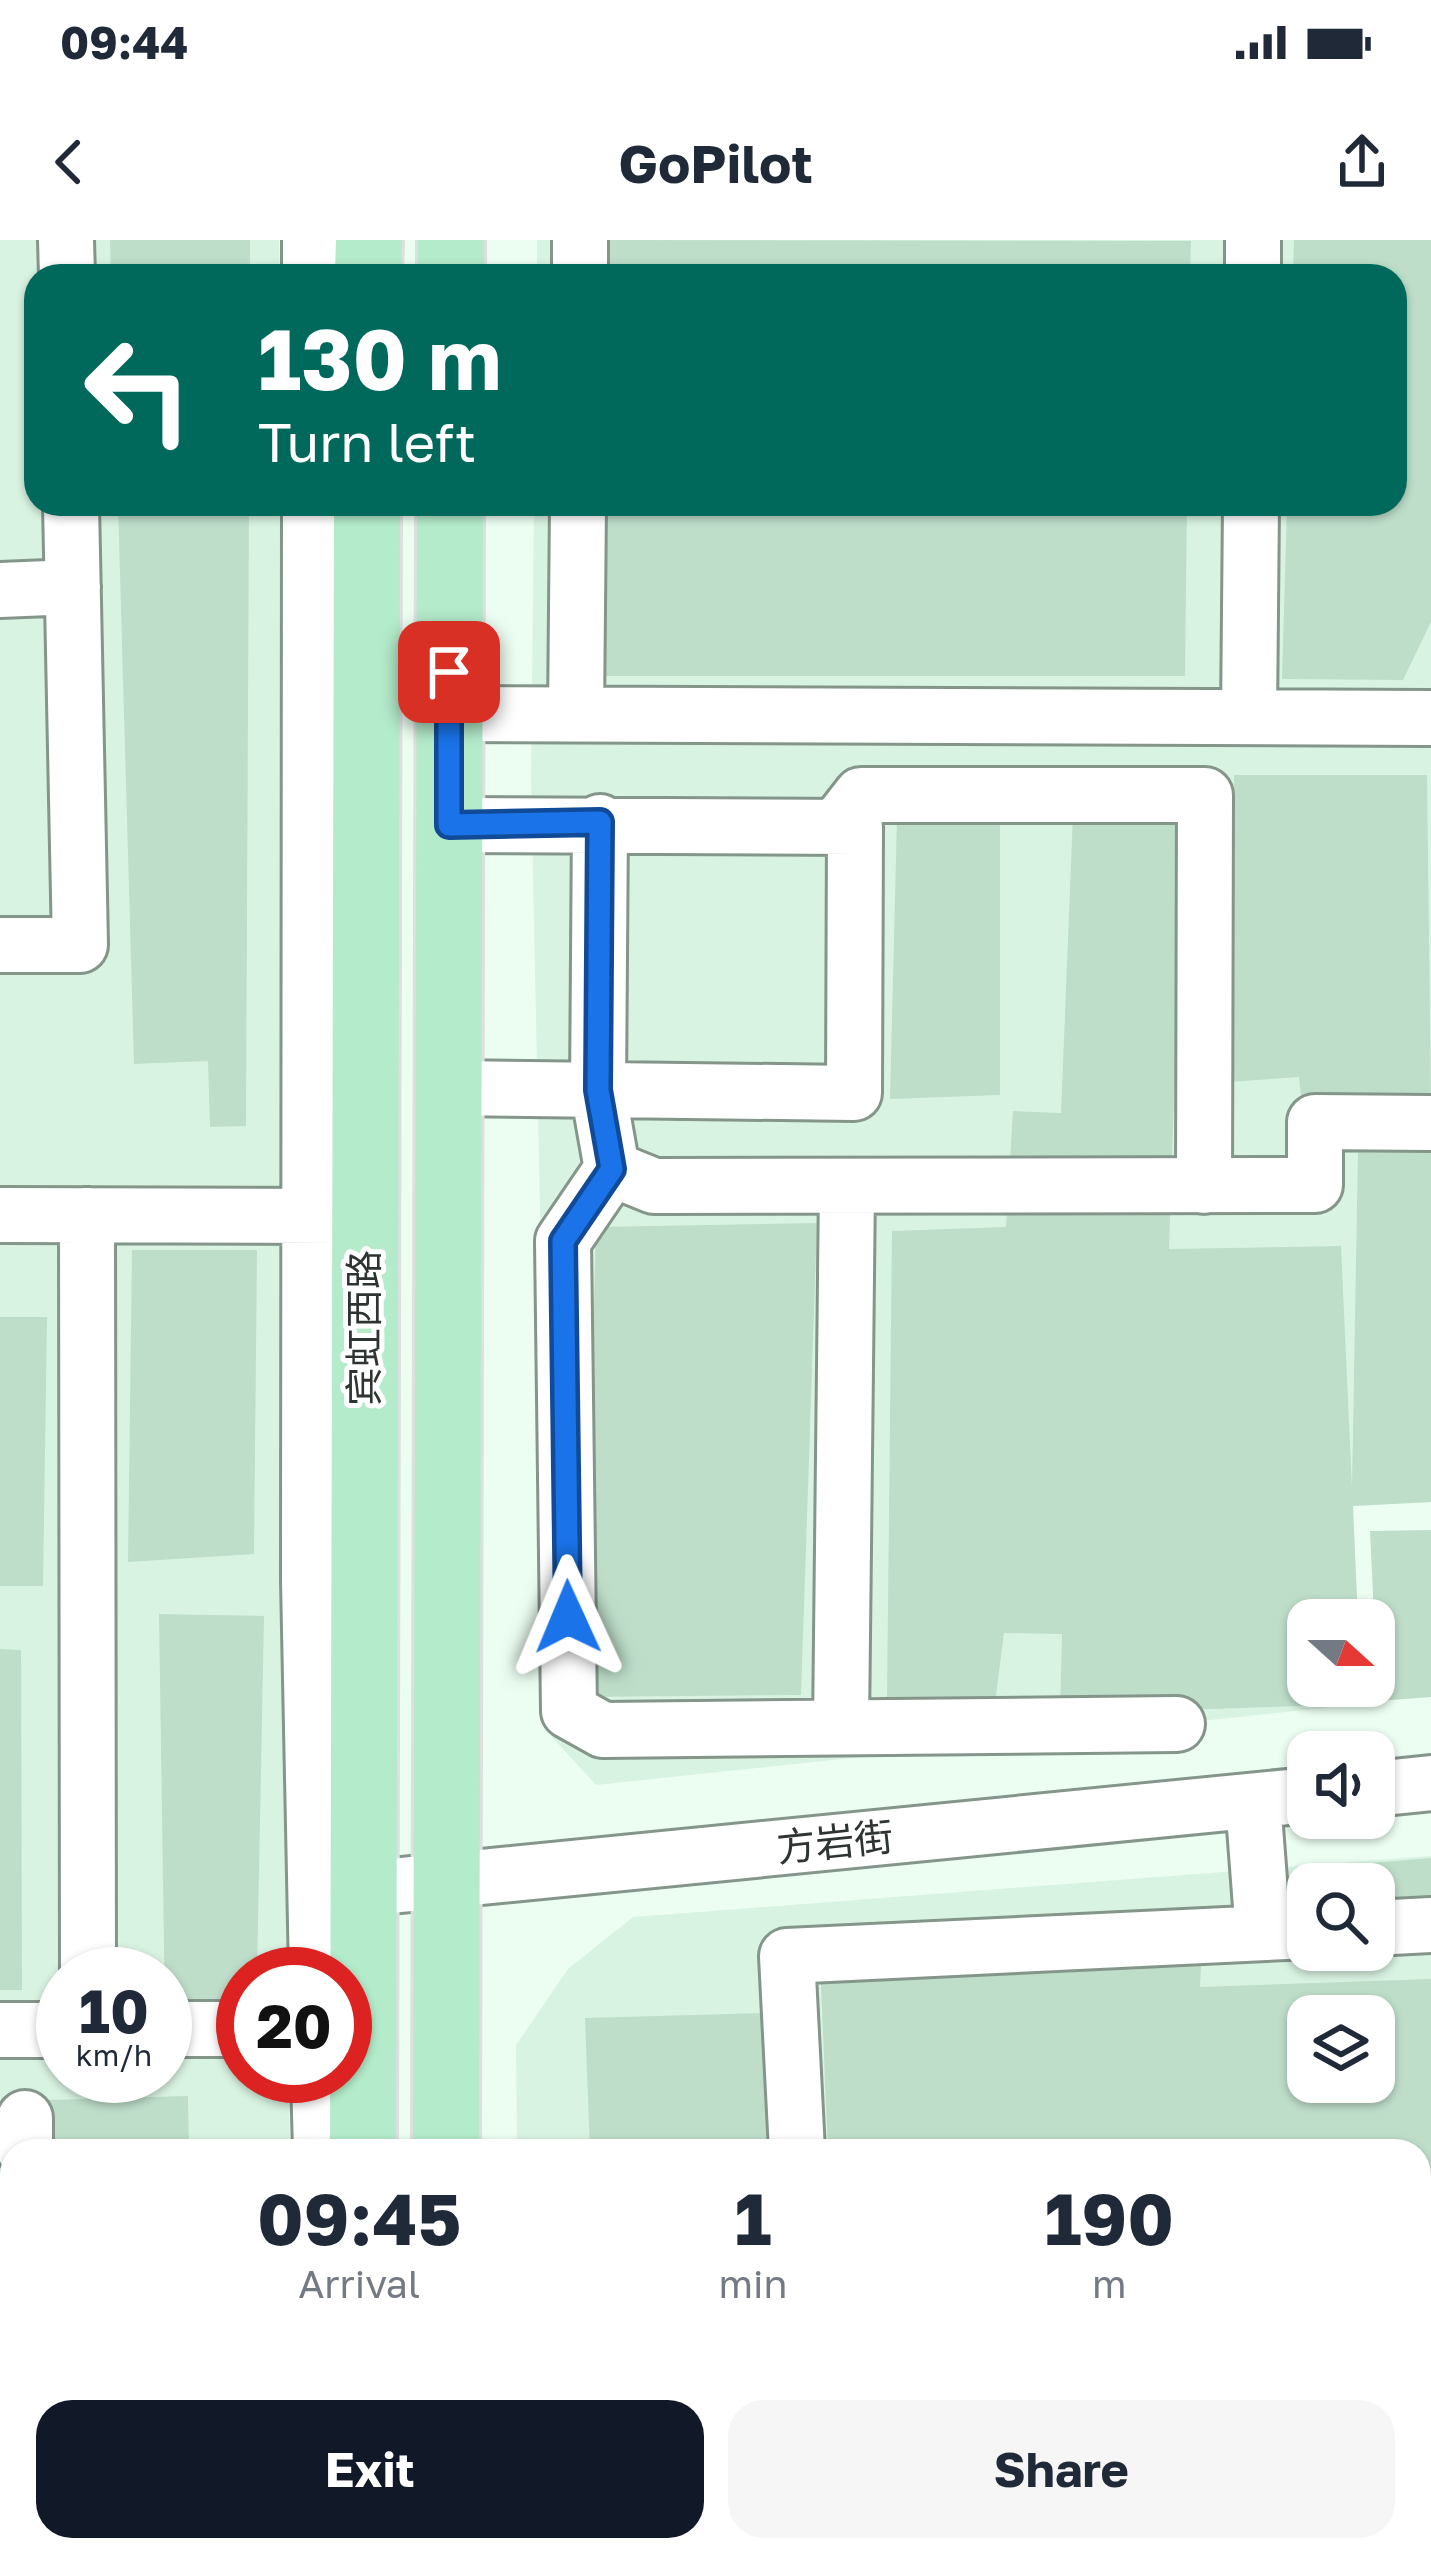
<!DOCTYPE html>
<meta charset="utf-8">
<style>
:root{--surface:#fff;--page:#f6f6f7;--text:#1f2937;--muted:#747a83;--accent:#111827}
body{margin:0;font-family:"Golos Text","Noto Sans SC",sans-serif;background:var(--page);color:var(--text);height:100vh;display:flex;flex-direction:column;font-size:45px;white-space:nowrap}
*{box-sizing:border-box;margin:0}
p{font-size:39px;color:var(--muted)}
.icon{flex:none;width:66px;height:66px;fill:none;stroke:currentColor;stroke-width:2;stroke-linecap:round;stroke-linejoin:round}
.map{position:relative;flex:1;overflow:hidden}
.drawer{position:absolute;left:0px;top:1899px;width:1431px;height:423px;display:flex;flex-direction:column;background:var(--surface);border-radius:36px 36px 0 0;box-shadow:0 3px 9px #0004}
.drawer>*{flex:none}
.top-card{position:absolute;left:24px;top:24px;width:1383px;height:252px;border-radius:36px;box-shadow:0 3px 9px #0004;background:#00695c;color:#fff;overflow:hidden}
.needle{width:78px;rotate:111deg}
.controls{position:absolute;left:1287px;top:1359px;display:grid;gap:24px}
.controls a{display:grid;place-items:center;width:108px;height:108px;border-radius:24px;background:var(--surface);box-shadow:0 3px 9px #0004;font-size:60px}
.speed{position:absolute;left:36px;top:1707px;display:flex;gap:24px;font-size:60px;font-weight:700;text-align:center}
.speed>*{display:grid;place-content:center;width:156px;height:156px;border-radius:50%;background:var(--surface);box-shadow:0 3px 9px #0004;line-height:1}
.speed small{font-size:30px;font-weight:400}
.speed .limit{border:18px solid #d22;background:#fff;color:#111}
.pin{position:absolute;display:grid;place-items:center;width:102px;height:102px;color:#fff;margin:-51px;border-radius:24px;box-shadow:0 6px 18px #0006}
.me{position:absolute;width:132px;margin:-66px;rotate:359deg;stroke-linejoin:round;filter:drop-shadow(0 0 9px #0008)}
.turn{display:flex;align-items:center;gap:42px;height:252px;padding:0 36px;font-size:54px}
.turn .icon{width:156px;height:156px;stroke-width:2.5}
.turn b{display:block;font-size:84px;line-height:102px}
.eta{display:flex;justify-content:space-evenly;align-items:center;height:204px;text-align:center}
.eta b{font-size:72px;font-weight:700;line-height:84px}
.cta{display:flex;gap:24px;margin-top:auto;padding:24px 36px}
.cta a{flex:1;height:138px;border-radius:36px;background:var(--accent);color:#fff;font-size:48px;font-weight:700;line-height:138px;text-align:center}
.cta a+a{background:var(--page);color:var(--text)}
.status{display:flex;justify-content:space-between;align-items:center;height:84px;padding:0 60px;background:var(--surface);direction:ltr}
.status svg{height:33px;fill:currentColor}
header{display:flex;justify-content:space-between;align-items:center;height:156px;padding:0 36px;background:var(--surface);font-size:54px;font-weight:700}
.map>svg:first-child{display:block}
.built{fill:#d9f3e2;fill-rule:evenodd}
.building{fill:#bedeca;fill-rule:evenodd}
.lines{fill:none;stroke-linecap:round;stroke-linejoin:round}
.minor-casing{stroke:#84958a;stroke-width:60}
.major-casing{stroke:#dedfde;stroke-width:72}
.minor{stroke:#fff;stroke-width:54}
.major{stroke:#b4ebcb;stroke-width:66}
.route-casing{stroke:#114b97;stroke-width:30}
.route{stroke:#1a73e8;stroke-width:21}
.labels{text-anchor:middle;stroke-width:10;stroke-linejoin:round;paint-order:stroke}
.street-label{font-size:39px;fill:#2e3531;stroke:#fff}
</style>
<div class="status"><b>09:44</b><svg viewBox="0 0 49 12"><path d="M0 12V9h3v3zM5 12V6h3v6zM10 12V3h3v9zM15 12V0h3v12zM26 1h20v11H26zM47 4h2v5h-2z"/></svg></div>
<header><svg class="icon" aria-label="back" viewBox="0 0 24 24"><path d="M15 5l-7 7 7 7"/></svg>GoPilot<svg class="icon" aria-label="share" viewBox="0 0 24 24"><path d="M12 15V3M7 8l5-5 5 5M5 13v7h14v-7"/></svg></header>
<div class="map">
<svg width="1431" height="2321" viewBox="0 0 1431 2321">
<rect width="100%" height="100%" fill="#ecfef2"/>
<path class="built" d="M 0,0 L 279,0 L 280,36 L 36,36 L 36,264 L 283,264 L 291,922 L 289,1734 L 243,1734 L 243,1836 L 289,1836 L 290,1911 L 12,1911 L 12,2310 L 295,2310 L 295,2321 L 0,2321 ZM 63,1734 L 165,1734 L 165,1836 L 63,1836 Z
M 537,0 L 1431,0 L 1431,1262 L 1353,1266 L 1308,1380 L 1308,1446 L 1361,1446 L 1361,1464 L 596,1545 L 551,1496 L 531,540 L 534,264 L 1395,264 L 1395,36 L 537,36 Z
M 1431,1616 L 1431,2321 L 518,2321 L 518,2310 L 1419,2310 L 1419,1911 L 517,1911 L 516,1805 L 568,1729 L 633,1677 ZM 1308,1644 L 1374,1644 L 1374,1710 L 1308,1710 ZM 1308,1776 L 1374,1776 L 1374,1842 L 1308,1842 Z"/>
<path class="building" d="M 110,0 L 250,0 L 250,36 L 111,36 Z
M 593,0 L 1191,1 L 1190,36 L 593,36 Z
M 1294,0 L 1431,0 L 1431,382 L 1403,440 L 1282,439 L 1287,264 L 1395,264 L 1395,36 L 1293,36 Z
M 118,264 L 249,264 L 246,886 L 210,887 L 208,821 L 134,824 Z
M 592,264 L 1187,264 L 1185,436 L 592,436 Z
M 1234,535 L 1427,535 L 1431,861 L 1302,865 L 1299,837 L 1229,842 Z
M 1073,574 L 1183,580 L 1169,1009 L 1341,1006 L 1352,1248 L 1358,909 L 1431,909 L 1431,1262 L 1353,1266 L 1358,1380 L 1308,1380 L 1308,1446 L 1361,1446 L 1361,1464 L 1060,1474 L 1062,1394 L 1004,1393 L 995,1463 L 887,1459 L 892,991 L 1006,987 L 1013,871 L 1061,873 Z
M 897,578 L 1000,583 L 1000,855 L 890,859 Z
M 817,983 L 801,1455 L 584,1457 L 596,987 Z
M 132,1010 L 257,1010 L 254,1314 L 128,1322 Z
M 0,1077 L 47,1077 L 43,1346 L 0,1346 Z
M 1431,1290 L 1431,1457 L 1378,1461 L 1370,1291 Z
M 159,1374 L 264,1376 L 257,1734 L 243,1734 L 243,1775 L 165,1773 Z
M 0,1409 L 21,1410 L 22,1750 L 0,1750 Z
M 1431,1618 L 1431,1668 L 1374,1673 L 1374,1644 L 1347,1644 L 1346,1625 Z
M 1203,1683 L 1200,1747 L 1431,1739 L 1431,2321 L 845,2321 L 845,2310 L 1419,2310 L 1419,1911 L 828,1911 L 819,1698 ZM 1308,1776 L 1374,1776 L 1374,1842 L 1308,1842 Z
M 766,1773 L 772,1911 L 590,1911 L 585,1778 Z
M 188,1856 L 189,1911 L 46,1911 L 46,1860 Z
M 615,2310 L 789,2310 L 790,2321 L 616,2321 Z"/>
<g class="lines">
<g class="minor-casing">
<path id="minor" d="M 66,0 L 67,36
M 310,36 L 310,0
M 580,36 L 580,0
M 1253,36 L 1253,0
M 310,264 L 309,1340 L 317,1734
M 0,350 L 73,347
M 449,474 L 1431,478
M 576,474 L 578,264
M 1249,477 L 1251,264
M 600,582 L 598,850 L 612,929 L 654,946 L 1315,945 L 1315,882 L 1431,883
M 836,587 L 861,555 L 1205,555 L 1204,946
M 0,705 L 80,705 L 71,264
M 448,848 L 854,853 L 855,587 L 449,585
M 612,929 L 563,1001 L 569,1471 L 603,1490 L 1177,1484
M 0,975 L 344,976
M 87,975 L 88,1734
M 841,1487 L 847,946
M 1374,1549 L 1431,1543
M 1253,1561 L 1263,1693
M 361,1649 L 1308,1555
M 1374,1688 L 1431,1685
M 165,1789 L 243,1789
M 0,1790 L 63,1790
M 319,1836 L 321,1911
M 25,1878 L 25,1911
M 797,1911 L 787,1716 L 1308,1691
M 817,2310 L 817,2321
M 315,2321 L 315,2310"/>
</g>
<g class="major-casing">
<path id="major" d="M 368,36 L 369,0
M 451,36 L 451,0
M 363,1911 L 367,264
M 446,1911 L 450,264
M 366,2310 L 366,2321
M 446,2310 L 446,2321"/>
</g>
<use href="#minor" class="minor"/>
<use href="#major" class="major"/>
</g>
<g class="lines">
<g class="route-casing">
<path id="route" d="M 449,432 L 449,585 L 600,582 L 598,850 L 612,929 L 563,1001 L 568,1377"/>
</g>
<use href="#route" class="route"/>
</g>
<g class="labels">
<g class="street-label">
<text transform="translate(364 1088) rotate(-90)" y="14">宾虹西路</text>
<text transform="translate(835 1602) rotate(-6)" y="14">方岩街</text>
</g>
</g>
</svg>
<div class="controls">
<a><svg class="needle" viewBox="-14 -14 28 28"><path d="M0-13l5 13h-10z" fill="#e53935"/><path d="M0 13l5-13h-10z" fill="#747a83"/></svg></a>
<a><svg class="icon" aria-label="sound" viewBox="0 0 24 24"><path d="M4 9h4l5-4v14l-5-4H4zM17 9q2 3 0 6"/></svg></a>
<a><svg class="icon" aria-label="search" viewBox="0 0 24 24"><circle cx="10" cy="10" r="6"/><path d="M15 15l6 6"/></svg></a>
<a><svg class="icon" aria-label="layers" viewBox="0 0 24 24"><path d="M12 4l9 5-9 5-9-5zM3 14l9 5 9-5"/></svg></a>
</div>
<div class="speed"><div>10<small>km/h</small></div><div class="limit">20</div></div>
<div class="pin" style="left:449px;top:432px;background:#d93025"><svg class="icon" aria-label="arrive" viewBox="0 0 24 24"><path d="M6 21V4h12l-3 4 3 4H6"/></svg></div>
<svg class="me" style="left:568px;top:1377px" viewBox="-20 -20 40 40"><path d="M0-17L14 15 0 8-14 15z" fill="#1a73e8" stroke="#fff" stroke-width="4"/></svg>
<div class="top-card">
<div class="turn"><svg class="icon" aria-label="left" viewBox="0 0 24 24"><path d="M17 20v-9H6M10 6l-5 5 5 5"/></svg><div><b>130 m</b>Turn left</div></div>
</div>
<section class="drawer">
<div class="eta">
<div><b>09:45</b><p>Arrival</p></div>
<div><b>1</b><p>min</p></div>
<div><b>190</b><p>m</p></div>
</div>
<div class="cta"><a>Exit</a><a>Share</a></div>
</section>
</div>
